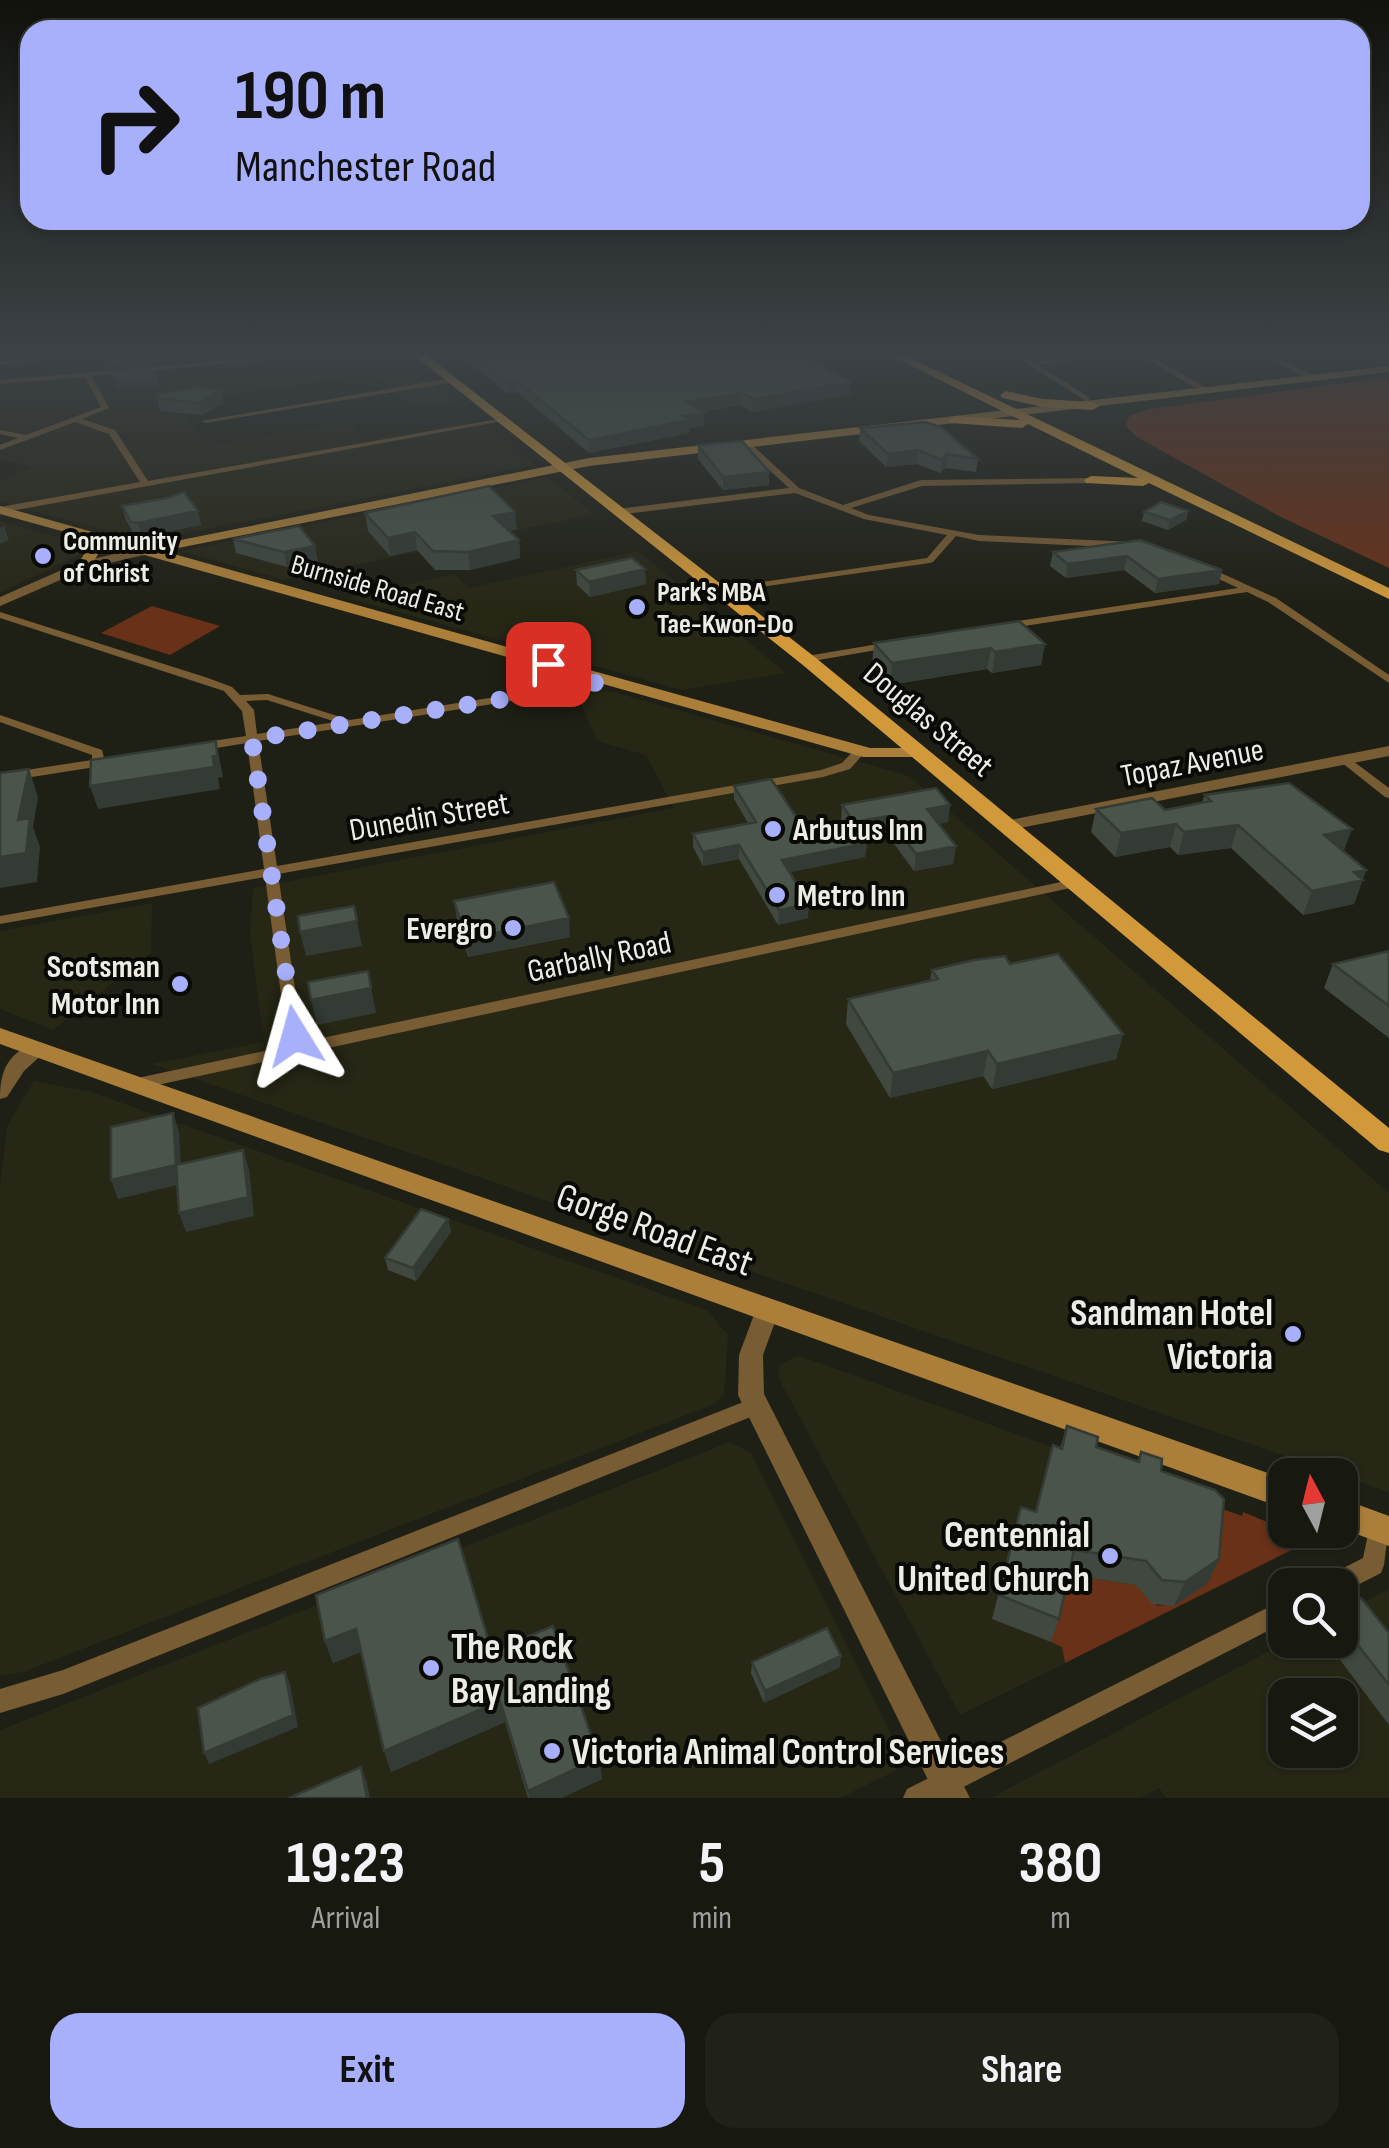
<!DOCTYPE html>
<style>
:root{--surface:#171810;--page:#202119;--text:#f1f3f6;--muted:#9ea09f;--line:#363730;--accent:#a8b0fc}
body{margin:0;font-family:"Sofia Sans Condensed",sans-serif;background:var(--page);color:var(--text);height:100vh;display:flex;flex-direction:column;font-size:38px;white-space:nowrap}
*{box-sizing:border-box;margin:0}
p{font-size:32px;color:var(--muted)}
.icon{flex:none;width:55px;height:55px;fill:none;stroke:currentColor;stroke-width:2;stroke-linecap:round;stroke-linejoin:round}
.map{position:relative;height:1798px;overflow:hidden}
.details{display:flex;flex-direction:column;background:var(--surface);flex:1}
.details>*{flex:none}
.top-card{position:absolute;left:20px;top:20px;width:1350px;height:210px;border-radius:30px;box-shadow:0 2px 8px #0004,0 0 0 2px var(--line);background:#a8b0fc;color:#111;overflow:hidden}
.needle{width:65px;rotate:353deg}
.fabs{position:absolute;left:1268px;top:1458px;display:grid;gap:20px}
.fabs a{display:grid;place-items:center;width:90px;height:90px;border-radius:20px;background:var(--surface);box-shadow:0 2px 8px #0004,0 0 0 2px var(--line);font-size:50px}
.pin{position:absolute;display:grid;place-items:center;width:85px;height:85px;color:#fff;margin:-42px;border-radius:20px;box-shadow:0 5px 15px #0006}
.me{position:absolute;width:110px;margin:-55px;rotate:352deg;stroke-linejoin:round;filter:drop-shadow(0 0 8px #0008)}
.turn{display:flex;align-items:center;gap:35px;height:210px;padding:0 50px;font-size:45px}
.turn .icon{width:130px;height:130px;stroke-width:2.5}
.turn b{display:block;font-size:70px;line-height:85px}
.eta{display:flex;justify-content:space-evenly;align-items:center;height:170px;text-align:center}
.eta b{font-size:60px;font-weight:700;line-height:70px}
.primary-button{display:flex;gap:20px;margin-top:auto;padding:20px 50px}
.primary-button a{flex:1;height:115px;border-radius:30px;background:var(--accent);color:#111;font-size:40px;font-weight:700;line-height:115px;text-align:center}
.primary-button a+a{background:var(--page);color:var(--text)}
.map>svg:first-child{display:block}
.built{fill:#272716;fill-rule:evenodd}
.green{fill:#693118}
.lines{fill:none;stroke-linecap:round;stroke-linejoin:round}
.minor{fill:#785c33;fill-rule:evenodd}
.tertiary{fill:#785c33;fill-rule:evenodd}
.secondary{fill:#ab7f39;fill-rule:evenodd}
.primary{fill:#d2993b;fill-rule:evenodd}
.wall{fill:#404840}
.shaded-wall{fill:#343b34}
.building{fill:#4b544a;stroke:#343b34;stroke-width:2.5}
.route{stroke:#a8b0fc;stroke-width:18;stroke-dasharray:0 32.4}
.poi-dot{fill:#a8b0fc;stroke:#090905;stroke-width:4}
.labels{text-anchor:middle;stroke-width:8;stroke-linejoin:round;paint-order:stroke}
.far-poi-label{font-size:28px;font-weight:bold;fill:#edede6;stroke:#090905;text-anchor:start}
.far-street-label{font-size:28px;fill:#edede6;stroke:#090905}
.street-label{font-size:32px;fill:#edede6;stroke:#090905}
.poi-label{font-size:32px;font-weight:bold;fill:#edede6;stroke:#090905;text-anchor:start}
.near-street-label{font-size:38px;fill:#edede6;stroke:#090905}
.near-poi-label{font-size:38px;font-weight:bold;fill:#edede6;stroke:#090905;text-anchor:end}
</style>
<div class="map">
<svg width="1389" height="1798" viewBox="0 0 1389 1798">
<rect width="100%" height="100%" fill="#1f2015"/>
<path class="built" d="M 73,354 L 395,354 L 455,403 L 413,407 L 373,373 L 175,404 L 208,446 L 348,422 L 366,439 L 475,420 L 535,465 L 145,541 L 0,502 L 0,480 L 31,467 L 0,459 L 0,445 L 21,436 L 0,432 L 0,374 Z
M 548,477 L 594,514 L 285,580 L 181,551 Z
M 0,521 L 89,546 L 84,553 L 0,593 Z
M 638,551 L 786,673 L 682,690 L 347,598 L 455,574 L 469,588 Z
M 610,691 L 909,776 L 1389,1193 L 1389,1492 L 152,1064 L 264,1042 L 250,935 L 253,888 L 674,808 L 646,755 L 597,741 L 578,696 Z
M 152,903 L 151,953 L 53,1030 L 0,1009 L 0,931 Z
M 34,1081 L 91,1092 L 707,1310 L 728,1335 L 724,1395 L 712,1405 L 23,1672 L 0,1676 L 0,1187 L 7,1126 Z
M 797,1356 L 803,1357 L 1312,1541 L 960,1715 L 779,1379 L 779,1365 Z
M 730,1442 L 751,1453 L 900,1752 L 897,1770 L 840,1798 L 0,1798 L 0,1730 Z
M 1389,1589 L 1389,1798 L 1166,1798 L 1159,1788 L 1140,1798 L 991,1798 L 1290,1640 L 1340,1640 L 1340,1615 ZM 1285,1695 L 1340,1695 L 1340,1750 L 1285,1750 Z"/>
<path class="green" d="M 1389,377 L 1389,568 L 1281,517 L 1137,437 L 1125,425 L 1130,415 L 1150,409 Z
M 152,606 L 220,626 L 170,655 L 101,633 Z
M 1199,1501 L 1242,1516 L 1243,1512 L 1311,1540 L 1065,1663 L 1062,1647 L 1051,1642 L 1064,1583 L 1076,1593 L 1086,1588 L 1082,1577 L 1137,1585 L 1157,1606 L 1177,1604 Z"/>
<g class="lines">
<path class="minor" d="M 76,354 L 105,354 L 0,365 L 0,361 Z
M 304,354 L 334,354 L 92,376 L 109,408 L 82,419 L 115,430 L 148,481 L 504,418 L 508,420 L 0,513 L 0,507 L 140,482 L 109,434 L 75,422 L 0,450 L 0,445 L 18,438 L 0,434 L 0,430 L 26,435 L 101,407 L 85,377 L 0,384 L 0,380 Z
M 1012,354 L 1020,354 L 1032,362 L 1094,354 L 1115,354 L 1038,365 L 1089,397 L 1089,401 L 1086,401 Z
M 1137,354 L 1146,354 L 1212,391 L 1205,393 Z
M 1262,354 L 1271,354 L 1317,378 L 1310,380 Z
M 452,378 L 455,378 L 455,382 L 205,423 L 201,421 Z
M 743,442 L 749,442 L 799,488 L 843,505 L 921,480 L 1094,478 L 1094,482 L 1091,483 L 922,486 L 851,508 L 869,515 L 979,535 L 1134,542 L 1139,545 L 1134,548 L 979,541 L 956,536 L 933,562 L 930,563 L 718,593 L 716,591 L 721,588 L 927,558 L 947,535 L 864,519 L 795,493 L 617,515 L 613,512 L 617,509 L 789,488 L 743,446 Z
M 1204,568 L 1210,568 L 1276,598 L 1389,675 L 1389,683 L 1268,602 L 1247,592 L 1005,629 L 1000,626 L 1005,623 L 1238,588 L 1204,572 Z
M 0,612 L 208,678 L 232,687 L 240,695 L 268,694 L 350,720 L 590,682 L 601,675 L 606,678 L 593,688 L 258,741 L 277,866 L 821,770 L 842,763 L 857,747 L 861,746 L 867,750 L 850,769 L 823,777 L 278,874 L 303,1042 L 1075,879 L 1082,883 L 1075,887 L 134,1090 L 128,1088 L 126,1084 L 128,1080 L 288,1046 L 265,877 L 0,924 L 0,916 L 264,869 L 247,743 L 198,751 L 192,747 L 198,743 L 246,736 L 242,711 L 224,691 L 0,618 ZM 267,700 L 336,722 L 257,734 L 254,710 L 246,701 Z
M 890,642 L 895,645 L 894,647 L 807,662 L 802,659 L 807,656 Z
M 0,715 L 102,750 L 104,758 L 112,758 L 114,761 L 108,765 L 0,782 L 0,774 L 92,760 L 92,755 L 0,722 Z
M 1345,755 L 1389,788 L 1389,798 L 1385,797 L 1341,762 L 1339,759 L 1341,756 Z
M 756,1397 L 763,1400 L 766,1406 L 763,1412 L 63,1694 L 0,1713 L 0,1689 L 63,1670 Z
M 1379,1516 L 1387,1520 L 1389,1525 L 1384,1565 L 1381,1573 L 1340,1594 L 1340,1585 L 1323,1585 L 1326,1577 L 1363,1558 L 1371,1520 Z
M 1285,1599 L 1285,1622 L 942,1798 L 903,1798 L 907,1789 Z"/>
<path class="tertiary" d="M 144,547 L 148,548 L 148,554 L 88,568 L 0,606 L 0,597 L 80,562 Z
M 1389,746 L 1389,756 L 1005,831 L 997,826 L 1005,821 Z
M 38,1042 L 45,1044 L 48,1049 L 24,1071 L 7,1097 L 0,1099 C 0,1070 8,1052 38,1042 Z
M 767,1301 L 776,1304 L 779,1311 L 763,1355 L 764,1394 L 970,1798 L 937,1798 L 738,1395 L 739,1355 L 758,1304 Z"/>
<path class="secondary" d="M 1389,366 L 1389,372 L 589,466 L 163,551 L 870,748 L 923,748 L 926,752 L 917,757 L 863,757 L 102,543 L 103,547 L 89,568 L 79,568 L 77,565 L 89,547 L 87,538 L 0,514 L 0,506 L 146,547 L 589,458 Z
M 0,1028 L 1285,1479 L 1285,1509 L 0,1044 Z
M 1340,1498 L 1389,1516 L 1389,1546 L 1340,1528 Z"/>
<path class="primary" d="M 413,354 L 425,354 L 816,658 L 1389,1128 L 1389,1153 L 1379,1150 L 804,666 Z
M 888,354 L 902,354 L 1389,588 L 1389,599 L 1149,483 L 1143,486 L 1086,483 L 1084,480 L 1091,476 L 1138,478 L 1028,424 L 1022,428 L 951,423 L 949,420 L 955,416 L 1020,420 Z
M 1006,391 L 1043,399 L 1093,402 L 1099,406 L 1093,410 L 1043,407 L 1002,398 L 1000,395 Z"/>
</g>
<path class="wall" d="M 460,354 L 799,354 L 850,395 L 752,412 L 742,405 L 703,412 L 704,425 L 689,428 L 689,433 L 589,453 L 517,392 L 508,394 Z
M 157,398 L 224,403 L 202,415 L 160,411 Z
M 860,428 L 978,459 L 976,472 L 946,468 L 940,473 L 917,464 L 886,467 L 859,441 Z
M 698,445 L 769,485 L 723,490 L 698,459 Z
M 122,506 L 198,511 L 201,525 L 141,537 L 135,536 L 126,520 Z
M 1188,511 L 1186,520 L 1168,530 L 1142,521 L 1144,512 Z
M 365,513 L 517,529 L 509,531 L 519,540 L 520,558 L 470,570 L 435,570 L 417,550 L 390,556 L 368,531 Z
M 233,539 L 318,561 L 287,567 L 236,553 Z
M 1140,540 L 1222,570 L 1219,584 L 1155,593 L 1124,570 L 1066,578 L 1050,566 L 1053,552 Z
M 576,570 L 646,584 L 590,597 L 577,585 Z
M 874,643 L 1045,644 L 1041,665 L 992,673 L 987,669 L 890,685 L 872,664 Z
M 734,786 L 809,836 L 845,829 L 841,823 L 842,805 L 950,805 L 948,822 L 938,824 L 956,846 L 953,864 L 914,871 L 886,833 L 863,838 L 867,843 L 865,857 L 790,872 L 808,918 L 778,925 L 739,859 L 703,866 L 693,847 L 693,834 L 748,823 L 734,799 Z
M 1205,795 L 1344,852 L 1366,870 L 1354,904 L 1303,915 L 1231,848 L 1178,855 L 1170,847 L 1115,857 L 1091,832 L 1096,809 L 1165,810 L 1202,802 Z
M 454,901 L 570,937 L 468,957 L 457,919 Z
M 1389,951 L 1389,1038 L 1324,988 L 1333,964 Z
M 1010,964 L 1123,1034 L 1116,1059 L 992,1089 L 983,1076 L 890,1098 L 846,1024 L 848,999 L 930,980 L 932,970 Z
M 448,1219 L 451,1232 L 416,1281 L 388,1270 L 385,1258 Z
M 1067,1426 L 1096,1447 L 1137,1462 L 1141,1452 L 1161,1471 L 1219,1559 L 1208,1583 L 1174,1606 L 1152,1604 L 1136,1585 L 1069,1575 L 1059,1619 L 1051,1642 L 992,1619 L 1021,1507 L 1035,1512 L 1053,1445 L 1060,1448 Z
M 1340,1609 L 1389,1633 L 1389,1725 L 1325,1640 L 1340,1640 Z
M 325,1641 L 492,1652 L 599,1758 L 602,1779 L 561,1798 L 528,1798 L 505,1722 L 391,1772 L 361,1652 L 333,1663 Z
M 752,1662 L 840,1667 L 764,1703 L 751,1673 Z"/>
<path class="shaded-wall" d="M 141,356 L 142,364 L 104,367 L 102,359 Z
M 157,378 L 159,386 L 118,389 L 116,381 Z
M 516,380 L 517,392 L 508,394 L 507,382 Z
M 850,382 L 850,395 L 752,412 L 753,399 Z
M 221,390 L 224,403 L 202,415 L 200,403 Z
M 742,393 L 742,405 L 688,414 L 687,402 Z
M 704,413 L 704,425 L 689,428 L 689,433 L 589,453 L 589,440 L 683,416 Z
M 918,450 L 917,464 L 886,467 L 888,454 Z
M 947,454 L 946,468 L 940,473 L 942,460 Z
M 769,472 L 769,485 L 723,490 L 723,477 Z
M 198,511 L 201,525 L 141,537 L 138,523 Z
M 1188,511 L 1186,520 L 1168,530 L 1170,520 Z
M 515,512 L 517,529 L 494,534 L 493,516 Z
M 4,526 L 9,540 L 0,544 L 0,528 Z
M 415,532 L 417,550 L 390,556 L 388,538 Z
M 519,540 L 520,558 L 470,570 L 468,552 Z
M 315,546 L 318,561 L 287,567 L 284,552 Z
M 1127,556 L 1124,570 L 1066,578 L 1068,564 Z
M 645,569 L 646,584 L 590,597 L 589,582 Z
M 1222,570 L 1219,584 L 1155,593 L 1158,579 Z
M 1045,644 L 1041,665 L 992,673 L 995,652 Z
M 991,648 L 987,669 L 890,685 L 892,663 Z
M 216,741 L 223,777 L 218,778 L 220,789 L 98,809 L 90,786 L 213,756 Z
M 29,769 L 38,797 L 33,827 L 40,847 L 37,882 L 0,888 L 0,857 L 18,820 Z
M 950,805 L 948,822 L 925,827 L 927,809 Z
M 888,816 L 886,833 L 853,840 L 854,822 Z
M 1176,824 L 1170,847 L 1115,857 L 1121,833 Z
M 1238,825 L 1231,848 L 1178,855 L 1184,832 Z
M 1352,829 L 1343,853 L 1324,835 Z
M 867,843 L 865,857 L 781,874 L 782,860 Z
M 739,845 L 739,859 L 703,866 L 703,852 Z
M 956,846 L 953,864 L 914,871 L 916,854 Z
M 1366,870 L 1354,904 L 1303,915 L 1312,891 L 1354,872 Z
M 809,904 L 808,918 L 778,925 L 779,910 Z
M 569,918 L 570,937 L 468,957 L 466,939 Z
M 357,921 L 362,946 L 306,956 L 300,932 Z
M 371,988 L 376,1013 L 317,1025 L 311,1000 Z
M 1123,1034 L 1116,1059 L 992,1089 L 997,1064 Z
M 988,1051 L 983,1076 L 890,1098 L 893,1073 Z
M 173,1113 L 179,1132 L 182,1184 L 118,1199 L 111,1180 Z
M 243,1150 L 249,1169 L 254,1216 L 186,1232 L 179,1213 Z
M 448,1219 L 451,1232 L 416,1281 L 413,1268 Z
M 1219,1559 L 1208,1583 L 1174,1606 L 1185,1582 Z
M 356,1629 L 363,1651 L 333,1663 L 325,1641 Z
M 841,1656 L 840,1667 L 764,1703 L 765,1691 Z
M 285,1672 L 290,1684 L 298,1727 L 209,1764 L 204,1753 Z
M 500,1701 L 505,1722 L 391,1772 L 384,1751 Z
M 599,1758 L 602,1779 L 561,1798 L 529,1798 L 528,1791 Z
M 361,1767 L 367,1783 L 370,1798 L 367,1798 Z"/>
<path class="building" d="M 98,354 L 139,354 L 141,356 L 102,359 Z
M 474,354 L 799,354 L 850,382 L 753,399 L 742,393 L 687,402 L 704,413 L 683,416 L 689,420 L 589,440 L 516,380 L 507,382 Z
M 148,366 L 157,378 L 116,381 L 109,370 Z
M 199,387 L 221,390 L 200,403 L 157,398 L 157,394 Z
M 925,422 L 941,427 L 978,459 L 947,454 L 942,460 L 918,450 L 888,454 L 860,428 Z
M 742,441 L 769,472 L 723,477 L 698,445 Z
M 489,486 L 515,512 L 493,516 L 519,540 L 468,552 L 433,551 L 415,532 L 388,538 L 365,513 Z
M 184,492 L 198,511 L 138,523 L 131,522 L 122,506 L 167,498 Z
M 1161,502 L 1188,511 L 1170,520 L 1144,512 Z
M 299,526 L 315,546 L 284,552 L 233,539 Z
M 1140,540 L 1222,570 L 1158,579 L 1127,556 L 1068,564 L 1053,552 Z
M 632,558 L 645,569 L 589,582 L 576,570 Z
M 1019,621 L 1045,644 L 995,652 L 991,648 L 892,663 L 874,643 Z
M 216,741 L 217,755 L 213,756 L 214,767 L 90,786 L 91,760 Z
M 29,769 L 18,820 L 30,818 L 26,853 L 0,857 L 0,773 Z
M 771,779 L 809,836 L 855,827 L 867,843 L 782,860 L 809,904 L 779,910 L 739,845 L 703,852 L 693,834 L 756,822 L 734,786 Z
M 1289,783 L 1352,829 L 1324,835 L 1366,870 L 1354,872 L 1363,880 L 1312,891 L 1238,825 L 1184,832 L 1176,824 L 1121,833 L 1096,809 L 1152,798 L 1165,810 L 1211,801 L 1205,795 Z
M 936,788 L 950,805 L 927,809 L 956,846 L 916,854 L 888,816 L 854,822 L 842,805 Z
M 554,882 L 569,918 L 466,939 L 454,901 Z
M 354,906 L 357,921 L 300,932 L 298,916 Z
M 1389,951 L 1389,1006 L 1333,964 Z
M 1058,954 L 1123,1034 L 997,1064 L 988,1051 L 893,1073 L 848,999 L 938,979 L 932,970 L 974,960 L 1005,956 L 1010,964 Z
M 368,971 L 371,988 L 311,1000 L 308,982 Z
M 173,1113 L 176,1165 L 111,1180 L 111,1127 Z
M 243,1150 L 248,1197 L 179,1213 L 176,1165 Z
M 421,1209 L 448,1219 L 413,1268 L 385,1258 Z
M 1067,1426 L 1098,1437 L 1096,1447 L 1139,1462 L 1141,1452 L 1162,1459 L 1161,1471 L 1215,1490 L 1224,1499 L 1219,1559 L 1185,1582 L 1162,1580 L 1146,1561 L 1074,1550 L 1059,1619 L 999,1595 L 1021,1507 L 1036,1512 L 1053,1445 L 1062,1449 Z
M 458,1539 L 492,1652 L 553,1626 L 599,1758 L 528,1791 L 500,1701 L 384,1751 L 356,1629 L 325,1641 L 316,1595 Z
M 1361,1598 L 1389,1633 L 1389,1685 L 1340,1622 L 1340,1609 Z
M 827,1628 L 841,1656 L 765,1691 L 752,1662 Z
M 285,1672 L 293,1715 L 204,1753 L 198,1708 L 260,1679 Z
M 361,1767 L 367,1798 L 289,1798 Z"/>
<linearGradient id="sky" x2="0" y2="1"><stop stop-color="#11120c"/><stop offset="0.58" stop-color="#3c4246"/><stop offset="1" stop-color="#3c4246" stop-opacity="0"/></linearGradient>
<rect width="1389" height="606" fill="url(#sky)"/>
<g class="lines">
<path class="route" d="M 295,1036 L 252,739 L 592,685 L 601,678 L 548,664"/>
</g>
<g class="poi-dot">
<circle cx="43" cy="556" r="10"/>
<circle cx="637" cy="607" r="10"/>
<circle cx="773" cy="829" r="10"/>
<circle cx="777" cy="895" r="10"/>
<circle cx="513" cy="928" r="10"/>
<circle cx="180" cy="984" r="10"/>
<circle cx="1293" cy="1334" r="10"/>
<circle cx="1110" cy="1556" r="10"/>
<circle cx="431" cy="1668" r="10"/>
<circle cx="552" cy="1751" r="10"/>
</g>
<g class="labels">
<g class="far-poi-label">
<text x="63" y="550">Community<tspan x="63" dy="32">of Christ</tspan></text>
<text x="657" y="601">Park's MBA<tspan x="657" dy="32">Tae-Kwon-Do</tspan></text>
</g>
<g class="far-street-label">
<text transform="translate(378 587) rotate(16)" y="10">Burnside Road East</text>
</g>
<g class="street-label">
<text transform="translate(929 719) rotate(40)" y="11">Douglas Street</text>
<text transform="translate(1192 762) rotate(-11)" y="11">Topaz Avenue</text>
<text transform="translate(429 816) rotate(-10)" y="11">Dunedin Street</text>
<text transform="translate(599 956) rotate(-12)" y="11">Garbally Road</text>
</g>
<g class="poi-label">
<text x="793" y="840">Arbutus Inn</text>
<text x="797" y="906">Metro Inn</text>
<text x="493" y="939" text-anchor="end">Evergro</text>
<text x="160" y="977" text-anchor="end">Scotsman<tspan x="160" dy="37">Motor Inn</tspan></text>
</g>
<g class="near-street-label">
<text transform="translate(655 1229) rotate(20)" y="13">Gorge Road East</text>
</g>
<g class="near-poi-label">
<text x="1273" y="1325">Sandman Hotel<tspan x="1273" dy="44">Victoria</tspan></text>
<text x="1090" y="1547">Centennial<tspan x="1090" dy="44">United Church</tspan></text>
<text x="451" y="1659" text-anchor="start">The Rock<tspan x="451" dy="44">Bay Landing</tspan></text>
<text x="572" y="1764" text-anchor="start">Victoria Animal Control Services</text>
</g>
</g>
</svg>
<div class="fabs">
<a><svg class="needle" viewBox="-14 -14 28 28"><path d="M0-13l5 13h-10z" fill="#e53935"/><path d="M0 13l5-13h-10z" fill="#9ea09f"/></svg></a>
<a><svg class="icon" aria-label="search" viewBox="0 0 24 24"><circle cx="10" cy="10" r="6"/><path d="M15 15l6 6"/></svg></a>
<a><svg class="icon" aria-label="layers" viewBox="0 0 24 24"><path d="M12 4l9 5-9 5-9-5zM3 14l9 5 9-5"/></svg></a>
</div>
<div class="pin" style="left:548px;top:664px;background:#d93025"><svg class="icon" aria-label="arrive" viewBox="0 0 24 24"><path d="M6 21V4h12l-3 4 3 4H6"/></svg></div>
<svg class="me" style="left:295px;top:1036px" viewBox="-20 -20 40 40"><path d="M0-17L14 15 0 8-14 15z" fill="#a8b0fc" stroke="#fff" stroke-width="4"/></svg>
<div class="top-card">
<div class="turn"><svg class="icon" aria-label="right" viewBox="0 0 24 24"><path d="M7 20v-9h11M14 6l5 5-5 5"/></svg><div><b>190 m</b>Manchester Road</div></div>
</div>
</div>
<section class="details">
<div class="eta">
<div><b>19:23</b><p>Arrival</p></div>
<div><b>5</b><p>min</p></div>
<div><b>380</b><p>m</p></div>
</div>
<div class="primary-button"><a>Exit</a><a>Share</a></div>
</section>
